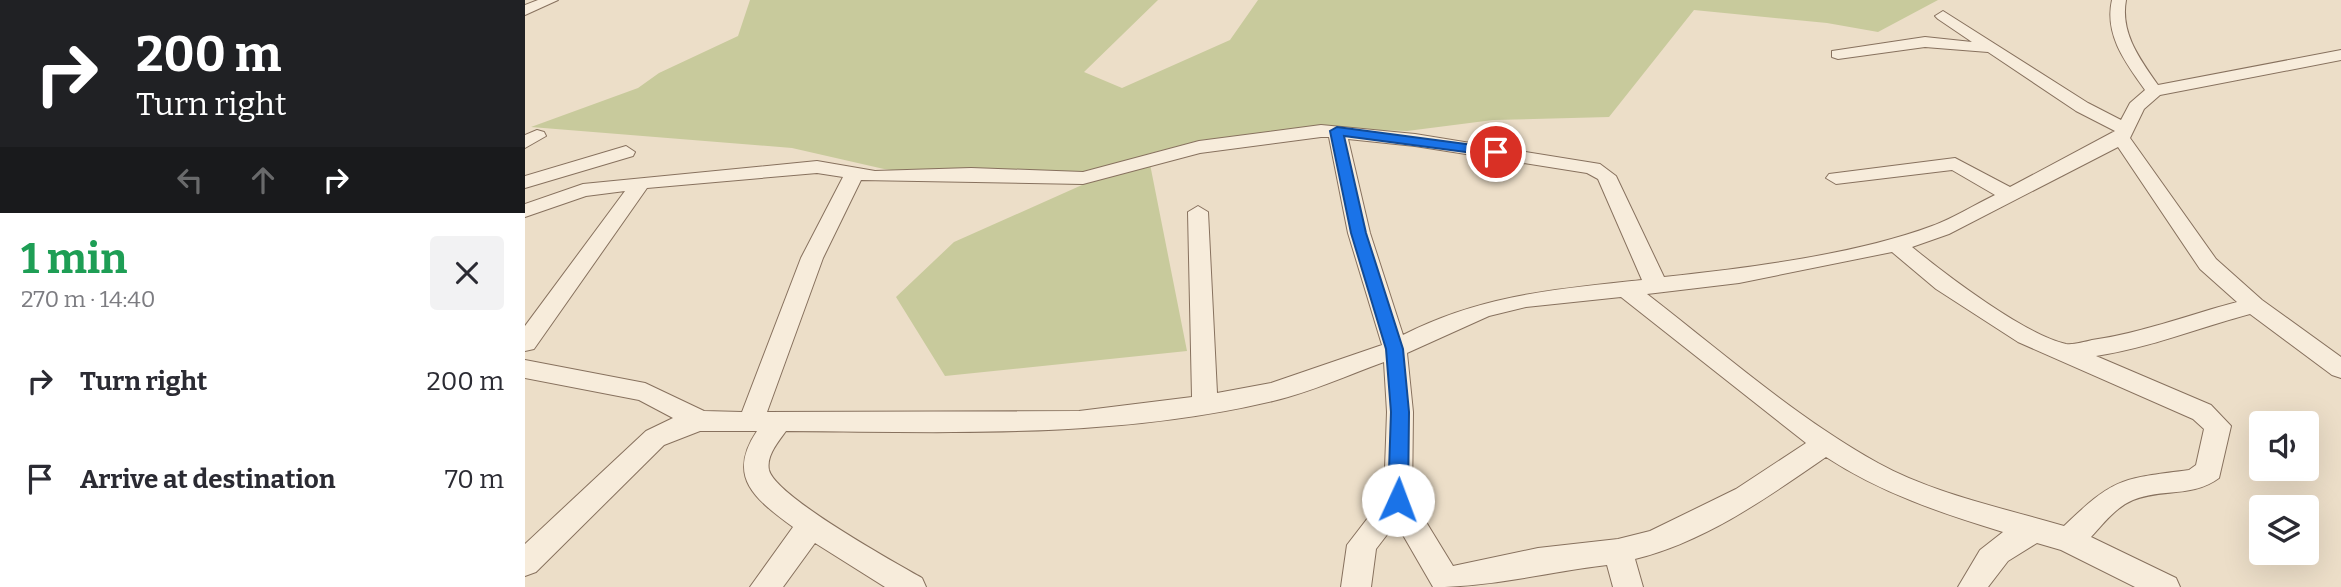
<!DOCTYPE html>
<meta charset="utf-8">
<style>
:root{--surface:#fff;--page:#f2f2f3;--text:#2b2b33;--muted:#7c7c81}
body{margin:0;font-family:Bitter,serif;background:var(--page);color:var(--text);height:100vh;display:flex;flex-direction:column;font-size:26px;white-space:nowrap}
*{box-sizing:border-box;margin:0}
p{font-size:23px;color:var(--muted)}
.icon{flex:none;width:38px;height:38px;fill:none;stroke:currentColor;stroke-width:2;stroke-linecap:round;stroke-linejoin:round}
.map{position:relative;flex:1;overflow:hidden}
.details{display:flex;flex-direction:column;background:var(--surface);width:525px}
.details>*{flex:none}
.hud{background:#202124;color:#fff;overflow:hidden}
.tools{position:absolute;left:1724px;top:411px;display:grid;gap:14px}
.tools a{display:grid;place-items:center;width:70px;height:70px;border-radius:7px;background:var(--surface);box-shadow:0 7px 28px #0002;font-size:35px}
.pin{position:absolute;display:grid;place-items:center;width:60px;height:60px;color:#fff;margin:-30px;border:4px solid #fff;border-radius:50%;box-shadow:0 2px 7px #0007}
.me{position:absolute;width:77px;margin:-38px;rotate:2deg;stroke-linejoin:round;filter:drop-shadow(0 0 5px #0008)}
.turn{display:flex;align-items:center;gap:24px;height:147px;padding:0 21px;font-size:32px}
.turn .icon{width:91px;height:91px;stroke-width:2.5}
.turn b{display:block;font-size:49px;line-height:60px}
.lanes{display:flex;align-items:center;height:66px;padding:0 21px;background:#0003;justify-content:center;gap:35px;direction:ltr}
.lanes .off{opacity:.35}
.round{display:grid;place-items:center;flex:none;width:74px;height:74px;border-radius:7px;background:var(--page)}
.head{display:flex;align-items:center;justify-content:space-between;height:119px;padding:0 21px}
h1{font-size:42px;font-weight:700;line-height:52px;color:#1e9e55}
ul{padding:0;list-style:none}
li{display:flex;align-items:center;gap:21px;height:98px;padding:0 21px}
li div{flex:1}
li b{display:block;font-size:26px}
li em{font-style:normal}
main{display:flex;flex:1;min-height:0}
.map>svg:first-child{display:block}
.green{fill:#c8ca9c}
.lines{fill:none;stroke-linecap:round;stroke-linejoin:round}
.minor-casing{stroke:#87715e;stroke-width:2}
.minor{fill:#f7ecdb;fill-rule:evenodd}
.route{fill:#1a73e8;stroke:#114b97;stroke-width:2}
</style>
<main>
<section class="details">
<div class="hud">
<div class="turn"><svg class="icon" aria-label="right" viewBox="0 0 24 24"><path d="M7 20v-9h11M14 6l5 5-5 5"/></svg><div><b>200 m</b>Turn right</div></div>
<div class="lanes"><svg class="icon off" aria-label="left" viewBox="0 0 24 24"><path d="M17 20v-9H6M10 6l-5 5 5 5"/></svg><svg class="icon off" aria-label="ahead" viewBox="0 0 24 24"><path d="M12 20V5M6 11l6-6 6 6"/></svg><svg class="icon" aria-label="right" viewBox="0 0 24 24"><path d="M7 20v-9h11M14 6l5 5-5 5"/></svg></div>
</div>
<div class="head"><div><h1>1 min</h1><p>270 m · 14:40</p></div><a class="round"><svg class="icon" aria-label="close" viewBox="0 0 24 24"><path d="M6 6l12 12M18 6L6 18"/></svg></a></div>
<ul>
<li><svg class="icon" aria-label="right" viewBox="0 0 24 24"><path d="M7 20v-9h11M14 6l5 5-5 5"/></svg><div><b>Turn right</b></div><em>200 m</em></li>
<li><svg class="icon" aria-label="arrive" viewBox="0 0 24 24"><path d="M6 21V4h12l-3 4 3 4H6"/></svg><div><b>Arrive at destination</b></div><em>70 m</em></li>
</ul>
</section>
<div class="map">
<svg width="1816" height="587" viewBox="0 0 1816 587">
<rect width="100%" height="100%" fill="#ecdec8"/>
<path class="green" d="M 225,0 L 633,0 L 559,72 L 597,88 L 705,40 L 733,0 L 1413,0 L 1353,32 L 1302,23 L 1169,10 L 1084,117 L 968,120 L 882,131 L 802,128 L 676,140 L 623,154 L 662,351 L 420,376 L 371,297 L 429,242 L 557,185 L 435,179 L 359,169 L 267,148 L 6,127 L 113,88 L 134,73 L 213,36 Z"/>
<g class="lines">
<g class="minor-casing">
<path id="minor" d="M 13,0 L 33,0 L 0,15 L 0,5 Z
M 1587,0 L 1601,0 C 1595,33 1615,59 1633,85 L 1816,50 L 1816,60 L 1635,95 L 1619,109 L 1605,138 L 1691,259 L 1737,300 L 1816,357 L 1816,378 L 1807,375 L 1725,314 C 1673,328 1624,348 1571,356 L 1686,405 L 1706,426 L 1694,478 C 1667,498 1637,488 1608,500 C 1591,507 1578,524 1566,537 L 1651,578 L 1655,587 L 1610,587 L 1536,550 L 1512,543 L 1483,561 L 1463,587 L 1433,587 L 1455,550 L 1478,532 C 1416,513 1356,493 1301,457 C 1243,497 1180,542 1110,559 L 1118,587 L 1088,587 L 1082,565 C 1023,572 967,587 908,587 L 871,523 L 851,549 L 846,587 L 816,587 L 822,545 L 859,497 L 862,412 L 859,362 C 823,375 786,392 748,401 C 588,439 424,432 261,431 C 253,442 241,456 244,470 C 251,497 369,562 397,578 L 401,587 L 360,587 L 290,543 L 258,587 L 225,587 L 268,527 C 230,499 201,477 232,431 L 175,431 L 139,445 L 11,572 L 0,576 L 0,544 L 121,431 L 148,418 L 114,400 L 0,378 L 0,360 L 120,383 L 179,411 L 217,412 L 276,258 L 318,177 L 292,173 L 122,188 L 9,349 L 0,351 L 0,326 L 100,191 L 61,196 L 0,217 L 0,204 L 58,184 L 292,161 L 350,171 L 446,168 L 558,172 L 674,141 L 796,125 L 890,134 L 1075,164 L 1091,176 L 1139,277 C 1222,268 1329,255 1407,226 C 1429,218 1449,205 1470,195 L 1427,170 L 1311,184 L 1301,178 L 1304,174 L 1430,158 L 1485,187 L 1590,131 L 1551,111 L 1463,52 L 1400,47 L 1313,59 L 1307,57 L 1307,51 L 1400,37 L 1447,42 L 1413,19 L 1410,16 L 1418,11 L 1563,103 L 1596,120 L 1605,103 L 1620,90 C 1601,63 1579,35 1587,0 ZM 796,137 L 804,137 L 823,233 L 857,345 L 746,383 L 692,393 L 683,212 L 673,206 L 663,212 L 667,397 L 554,411 L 242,412 L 298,258 L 336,180 L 558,184 L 675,153 ZM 823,139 L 890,146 L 1062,173 L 1073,179 L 1117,280 C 1032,289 956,295 878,335 L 845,233 ZM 1593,147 L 1675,269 L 1712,302 C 1663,315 1617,333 1567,340 C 1559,342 1548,345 1541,344 C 1500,335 1420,274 1387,247 L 1424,234 ZM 1367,252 L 1411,289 L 1493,342 L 1668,419 L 1679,429 L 1671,465 L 1664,470 C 1596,479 1590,477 1539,526 C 1478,508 1409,494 1353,463 C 1270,417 1196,351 1122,294 L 1214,283 ZM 1096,297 L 1281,443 L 1211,489 L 1125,531 L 1093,539 L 1013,548 L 928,566 L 887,499 L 888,412 L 882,353 L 964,316 L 1001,307 Z
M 12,130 L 19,132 L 21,136 L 0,148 L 0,135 Z
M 101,146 L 110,152 L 108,156 L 0,188 L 0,176 Z"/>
</g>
<use href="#minor" class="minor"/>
</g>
<path class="route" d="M 812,127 L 971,148 L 978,152 L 971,156 L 819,136 L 841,233 L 878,349 L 884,412 L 883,500 L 880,505 L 866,505 L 863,500 L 866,412 L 861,349 L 826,233 L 805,131 Z"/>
</svg>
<div class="tools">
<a><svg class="icon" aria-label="sound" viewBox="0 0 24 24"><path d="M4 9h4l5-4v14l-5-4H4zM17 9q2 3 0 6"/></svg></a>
<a><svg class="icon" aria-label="layers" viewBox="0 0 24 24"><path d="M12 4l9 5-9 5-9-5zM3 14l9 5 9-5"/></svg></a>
</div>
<div class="pin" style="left:971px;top:152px;background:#d93025"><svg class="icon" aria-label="arrive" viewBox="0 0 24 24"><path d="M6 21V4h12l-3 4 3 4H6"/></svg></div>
<svg class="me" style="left:873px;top:500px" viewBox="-20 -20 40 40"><circle r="19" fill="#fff"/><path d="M0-13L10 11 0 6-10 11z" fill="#1a73e8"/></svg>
</div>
</main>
